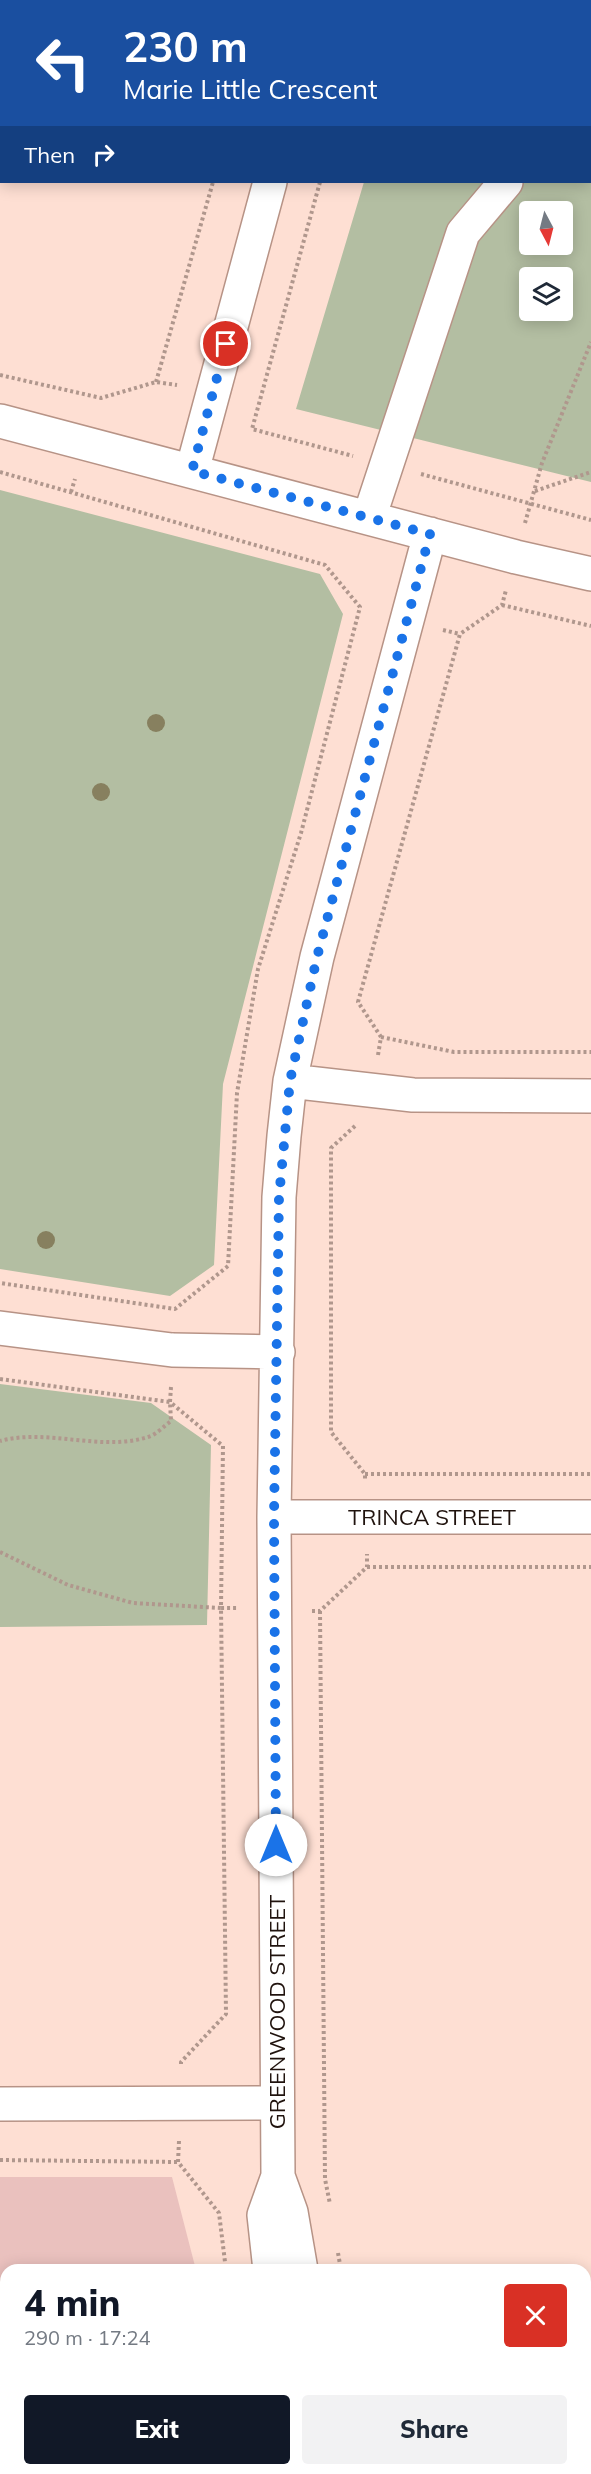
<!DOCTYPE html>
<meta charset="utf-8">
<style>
:root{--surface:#fff;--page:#f2f2f3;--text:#1f2937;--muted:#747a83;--accent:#111827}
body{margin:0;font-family:Mulish,sans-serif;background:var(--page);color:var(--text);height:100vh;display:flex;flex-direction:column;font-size:22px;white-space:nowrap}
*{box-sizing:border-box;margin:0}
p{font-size:20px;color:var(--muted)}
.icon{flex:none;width:33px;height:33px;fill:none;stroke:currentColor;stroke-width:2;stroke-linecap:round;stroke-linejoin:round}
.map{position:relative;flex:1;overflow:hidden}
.side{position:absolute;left:0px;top:2264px;width:591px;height:212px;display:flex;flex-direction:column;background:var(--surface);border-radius:18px 18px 0 0;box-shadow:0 3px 15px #0003}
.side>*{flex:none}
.top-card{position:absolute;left:0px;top:0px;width:591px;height:183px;box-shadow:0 3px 15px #0003;background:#1a4fa0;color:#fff;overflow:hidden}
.needle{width:39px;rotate:173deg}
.controls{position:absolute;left:519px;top:201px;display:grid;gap:12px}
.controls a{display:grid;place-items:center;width:54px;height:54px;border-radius:6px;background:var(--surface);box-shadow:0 3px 15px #0003;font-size:30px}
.pin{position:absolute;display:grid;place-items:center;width:51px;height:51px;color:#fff;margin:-26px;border:3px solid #fff;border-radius:50%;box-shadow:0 2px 6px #0007}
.me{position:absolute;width:66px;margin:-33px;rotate:0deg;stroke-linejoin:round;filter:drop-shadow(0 0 4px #0008)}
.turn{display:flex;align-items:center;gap:21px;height:126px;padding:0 24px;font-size:27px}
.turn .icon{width:78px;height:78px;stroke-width:2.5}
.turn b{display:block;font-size:42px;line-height:51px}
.then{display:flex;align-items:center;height:57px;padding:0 24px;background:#0003;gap:12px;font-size:22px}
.round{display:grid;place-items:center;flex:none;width:63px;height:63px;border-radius:6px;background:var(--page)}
.headline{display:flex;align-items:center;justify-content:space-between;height:102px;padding:0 24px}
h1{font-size:36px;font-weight:800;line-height:45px;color:var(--accent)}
.cta{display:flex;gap:12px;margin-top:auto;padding:12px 24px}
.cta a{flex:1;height:69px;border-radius:6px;background:var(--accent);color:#fff;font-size:24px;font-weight:800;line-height:69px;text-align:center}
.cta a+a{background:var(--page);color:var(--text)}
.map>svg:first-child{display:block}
.green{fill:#b3bea2;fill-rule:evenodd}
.building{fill:#eac1be}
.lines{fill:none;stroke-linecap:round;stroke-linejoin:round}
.minor-casing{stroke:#b79386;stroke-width:36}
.path{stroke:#b0978d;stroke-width:4;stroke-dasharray:3 3;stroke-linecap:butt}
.minor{stroke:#fff;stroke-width:33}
.tree{fill:#87805f}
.route{stroke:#1a73e8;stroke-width:10;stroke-dasharray:0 18}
.labels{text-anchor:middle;stroke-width:6;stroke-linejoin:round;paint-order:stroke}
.street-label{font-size:22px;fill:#20130e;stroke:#fff}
</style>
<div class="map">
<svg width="591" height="2474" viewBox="0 0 591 2474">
<rect width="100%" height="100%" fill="#fedfd3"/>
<path class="green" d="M 418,0 L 591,0 L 591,482 L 296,409 L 364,182 L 590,182 L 590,2 ZM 530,212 L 562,212 L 562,244 L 530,244 ZM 530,278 L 562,278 L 562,310 L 530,310 Z
M 0,490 L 320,574 L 343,614 L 223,1084 L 214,1265 L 170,1296 L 0,1269 Z
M 0,1384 L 151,1403 L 211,1445 L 207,1625 L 0,1627 Z"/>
<path class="building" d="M 0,2177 L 172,2177 L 196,2270 L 6,2270 L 6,2297 L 0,2297 Z
M 0,2332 L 6,2332 L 6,2469 L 82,2469 L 82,2474 L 0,2474 Z
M 109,2469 L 234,2469 L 235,2474 L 109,2474 Z"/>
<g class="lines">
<g class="minor-casing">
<path id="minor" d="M 318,2 L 318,0
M 590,32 L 591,30
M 0,421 L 516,557 L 591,574
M 192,471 L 270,182
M 369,518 L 463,233 L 506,182
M 290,1081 L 413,1095 L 591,1096
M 0,1328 L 172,1350 L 278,1352
M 274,1517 L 591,1517
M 0,2104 L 277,2103
M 270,2270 L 264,2215 L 278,2176
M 301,2270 L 291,2212 L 278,2176 L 274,1517 L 279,1197 L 284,1136 L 290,1081 L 317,957 L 430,534
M 585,2407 L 591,2406
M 293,2469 L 294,2474
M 340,2469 L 341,2474"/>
</g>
<path class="path" d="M 264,2 L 264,0
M 369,2 L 370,0
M 542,2 L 543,0
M 590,118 L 591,117
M 320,182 L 252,429 L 353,456
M 0,375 L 101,398 L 156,382 L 177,385
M 156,382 L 213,182
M 0,472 L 325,565 L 360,607 L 301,833 L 258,969 L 237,1093 L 228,1266 L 175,1309 L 0,1283
M 421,474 L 591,520
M 535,491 L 591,472
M 71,492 L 75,479
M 525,523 L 542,463 L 591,342
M 502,605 L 591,626
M 443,630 L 460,634
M 381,1037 L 454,1052 L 591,1052
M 378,1055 L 381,1037 L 358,1002 L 460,634 L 502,605 L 506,590
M 355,1126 L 331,1148 L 331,1432 L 365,1474 L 365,1480
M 0,1379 L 170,1402 L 171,1421 C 164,1426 156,1435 148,1437 C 100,1452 48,1428 0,1441
M 171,1387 L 170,1402 L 223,1446 L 221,1608 L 239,1608
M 365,1474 L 591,1474
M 0,1552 L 68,1585 L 133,1603 L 221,1608 L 226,2014 L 181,2062 L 181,2067
M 367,1567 L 591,1567
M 312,1611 L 320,1611 L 367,1567 L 367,1554
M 320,1611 L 325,2179 L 330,2204
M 179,2141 L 178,2162 L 219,2213 L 226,2270
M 0,2160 L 178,2162
M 338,2253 L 341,2270
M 585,2359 L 591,2358
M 585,2461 L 591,2460
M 251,2469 L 251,2474
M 440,2469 L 441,2474
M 479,2474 L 519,2469"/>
<use href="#minor" class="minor"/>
</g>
<g class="tree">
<circle cx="156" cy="723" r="9"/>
<circle cx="101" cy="792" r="9"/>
<circle cx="46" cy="1240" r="9"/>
</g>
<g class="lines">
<path class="route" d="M 226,344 L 192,471 L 430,534 L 317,957 L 290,1081 L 279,1197 L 274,1517 L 276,1845"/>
</g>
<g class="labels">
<g class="street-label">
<text x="432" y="1525">TRINCA STREET</text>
<text transform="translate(277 2012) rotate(-90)" y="8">GREENWOOD STREET</text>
</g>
</g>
</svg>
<div class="controls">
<a><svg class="needle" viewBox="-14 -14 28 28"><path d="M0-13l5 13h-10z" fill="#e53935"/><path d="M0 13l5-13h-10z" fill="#747a83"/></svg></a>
<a><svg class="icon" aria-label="layers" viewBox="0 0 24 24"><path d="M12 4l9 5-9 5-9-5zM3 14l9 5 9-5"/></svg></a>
</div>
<div class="pin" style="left:226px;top:344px;background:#d93025"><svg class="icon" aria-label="arrive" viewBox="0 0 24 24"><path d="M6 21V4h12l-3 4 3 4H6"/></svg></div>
<svg class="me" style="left:276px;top:1845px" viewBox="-20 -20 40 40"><circle r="19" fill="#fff"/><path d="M0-13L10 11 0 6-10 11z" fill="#1a73e8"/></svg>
<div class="top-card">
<div class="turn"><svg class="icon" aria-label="left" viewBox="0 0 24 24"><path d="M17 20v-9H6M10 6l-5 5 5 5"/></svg><div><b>230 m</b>Marie Little Crescent</div></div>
<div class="then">Then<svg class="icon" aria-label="right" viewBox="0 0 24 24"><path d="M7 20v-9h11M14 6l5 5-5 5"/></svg></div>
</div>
<section class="side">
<div class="headline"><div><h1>4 min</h1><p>290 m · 17:24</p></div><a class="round" style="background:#d93025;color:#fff"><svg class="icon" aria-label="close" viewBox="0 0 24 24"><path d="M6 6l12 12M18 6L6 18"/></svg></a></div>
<div class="cta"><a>Exit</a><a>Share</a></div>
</section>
</div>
